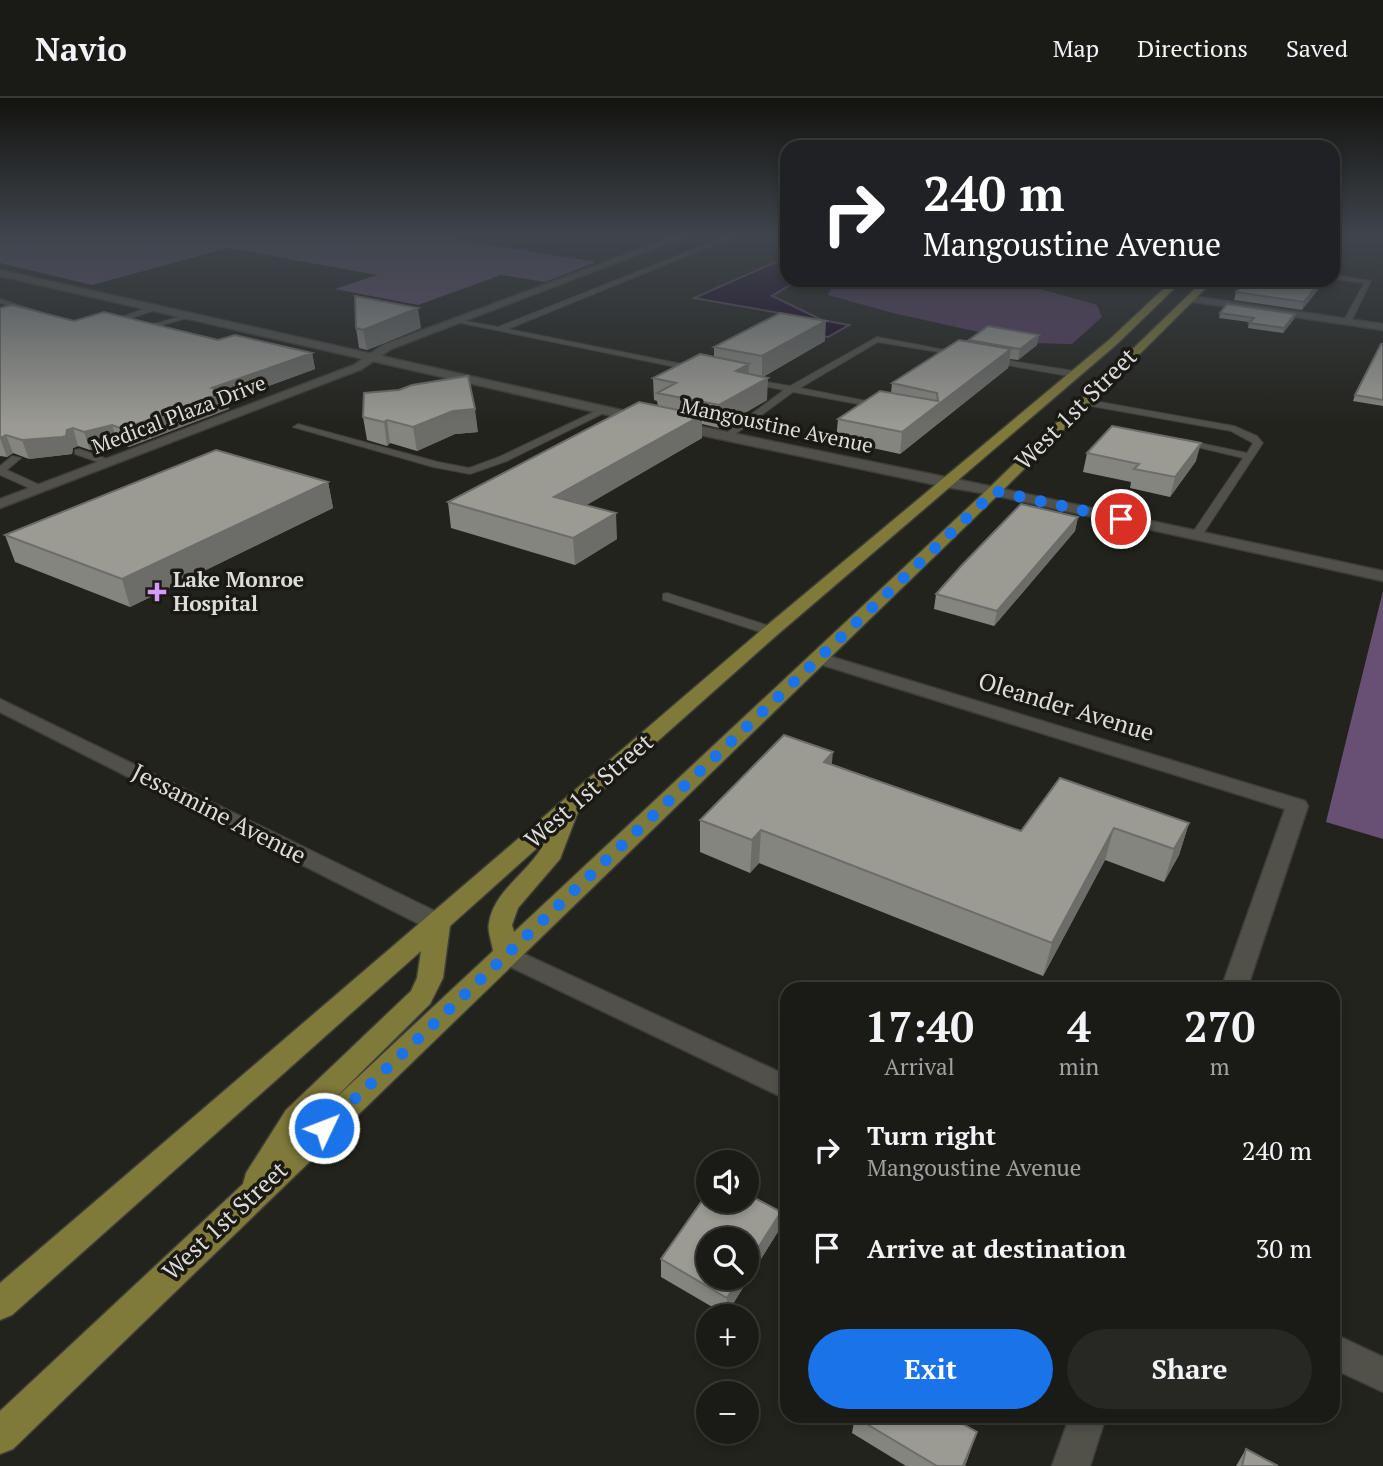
<!DOCTYPE html>
<meta charset="utf-8">
<style>
:root{--surface:#1a1a16;--page:#272723;--text:#f1f3f6;--muted:#9fa1a1;--line:#383835;--accent:#1a73e8}
body{margin:0;font-family:"PT Serif",serif;background:var(--page);color:var(--text);height:100vh;display:flex;flex-direction:column;font-size:26px;white-space:nowrap}
*{box-sizing:border-box;margin:0}
p{font-size:23px;color:var(--muted)}
.icon{flex:none;width:38px;height:38px;fill:none;stroke:currentColor;stroke-width:2;stroke-linecap:round;stroke-linejoin:round}
.map{position:relative;flex:1;overflow:hidden}
.side{position:absolute;left:780px;top:884px;width:560px;height:441px;display:flex;flex-direction:column;background:var(--surface);border-radius:21px;box-shadow:0 4px 10px #0003,0 0 0 2px var(--line)}
.side>*{flex:none}
.hud{position:absolute;left:780px;top:42px;width:560px;height:147px;border-radius:21px;box-shadow:0 4px 10px #0003,0 0 0 2px var(--line);background:#202124;color:#fff;overflow:hidden}
.buttons{position:absolute;left:696px;top:1052px;display:grid;gap:14px}
.buttons a{display:grid;place-items:center;width:63px;height:63px;border-radius:50%;background:var(--surface);box-shadow:0 4px 10px #0003,0 0 0 2px var(--line);font-size:35px}
.pin{position:absolute;display:grid;place-items:center;width:60px;height:60px;color:#fff;margin:-30px;border:4px solid #fff;border-radius:50%;box-shadow:0 2px 7px #0007}
.me{position:absolute;width:77px;margin:-38px;rotate:47deg;stroke-linejoin:round;filter:drop-shadow(0 0 5px #0008)}
.turn{display:flex;align-items:center;gap:24px;height:147px;padding:0 28px;font-size:32px}
.turn .icon{width:91px;height:91px;stroke-width:2.5}
.turn b{display:block;font-size:49px;line-height:60px}
.eta{display:flex;justify-content:space-evenly;align-items:center;height:119px;text-align:center}
.eta b{font-size:42px;font-weight:700;line-height:49px}
.action{display:flex;gap:14px;margin-top:auto;padding:14px 28px}
.action a{flex:1;height:80px;border-radius:42px;background:var(--accent);color:#fff;font-size:28px;font-weight:700;line-height:80px;text-align:center}
.action a+a{background:var(--page);color:var(--text)}
ul{padding:0;list-style:none}
li{display:flex;align-items:center;gap:21px;height:98px;padding:0 28px}
li div{flex:1}
li b{display:block;font-size:26px}
li em{font-style:normal}
header{display:flex;align-items:center;gap:42px;box-sizing:border-box;height:98px;padding:0 35px;background:var(--surface);border-bottom:2px solid var(--line)}
header strong{font-size:33px}
nav{display:flex;gap:38px;margin-inline-start:auto;font-size:24px}
.map>svg:first-child{display:block}
.green{fill:#563f61}
.forest{fill:#675073}
.water{fill:#1d0826;stroke:#56485b;stroke-width:2}
.lines{fill:none;stroke-linecap:round;stroke-linejoin:round}
.service-casing{stroke:#3e3e39;stroke-width:2}
.minor-casing{stroke:#3e3e39;stroke-width:3}
.tertiary-casing{stroke:#3e3e39;stroke-width:3}
.primary-casing{stroke:#3e3e39;stroke-width:3}
.service{fill:#51514a;fill-rule:evenodd}
.minor{fill:#51514a;fill-rule:evenodd}
.tertiary{fill:#51514a;fill-rule:evenodd}
.primary{fill:#807a3a;fill-rule:evenodd}
.wall{fill:#85857f}
.shaded-wall{fill:#6c6c68}
.building{fill:#9b9b94;stroke:#6c6c68;stroke-width:2}
.route{stroke:#1a73e8;stroke-width:12;stroke-dasharray:0 21.6}
.poi-dot{fill:#d89af8;stroke:#1a1914;stroke-width:2.5}
.labels{text-anchor:middle;stroke-width:7;stroke-linejoin:round;paint-order:stroke}
.far-street-label{font-size:21px;fill:#dcdcd8;stroke:#1a1914}
.far-poi-label{font-size:21px;font-weight:bold;fill:#dcdcd8;stroke:#1a1914;text-anchor:start}
.street-label{font-size:24px;fill:#dcdcd8;stroke:#1a1914}
</style>
<header>
<strong>Navio</strong>
<nav><a>Map</a><a>Directions</a><a>Saved</a></nav>
</header>
<div class="map">
<svg width="1383" height="1368" viewBox="0 0 1383 1368">
<rect width="100%" height="100%" fill="#23231d"/>
<path class="green" d="M 840,182 L 1009,182 L 1097,207 L 1102,219 L 1072,246 L 1028,245 L 893,215 L 828,197 L 833,186 Z"/>
<path class="forest" d="M 0,137 L 464,137 L 453,141 L 596,164 L 545,184 L 501,177 L 418,207 L 335,191 L 377,177 L 228,150 L 92,187 L 0,165 Z
M 1383,493 L 1383,741 L 1326,724 Z"/>
<path class="water" d="M 780,162 L 787,162 L 788,182 L 798,182 L 772,198 L 822,222 L 849,227 L 828,239 L 774,228 L 791,217 L 694,200 Z"/>
<g class="lines">
<g class="service-casing">
<path id="service" d="M 730,137 L 738,137 L 508,231 L 697,269 L 700,270 L 700,274 L 451,223 L 455,221 L 498,229 Z
M 1334,177 L 1371,183 L 1350,226 L 1343,224 L 1364,185 L 1334,181 Z
M 0,201 L 40,214 L 41,216 L 34,218 L 0,205 Z
M 152,208 L 155,212 L 120,224 L 142,229 L 190,216 L 194,218 L 142,233 L 108,224 Z
M 877,239 L 966,256 L 962,258 L 878,244 L 800,290 L 882,306 L 887,309 L 885,311 L 793,294 L 730,340 L 722,338 L 784,292 L 743,284 L 743,280 L 790,288 Z
M 987,259 L 1074,273 L 1078,276 L 1074,279 L 984,263 L 984,259 Z
M 1083,301 L 1234,328 L 1257,338 L 1263,345 L 1201,439 L 1197,440 L 1191,437 L 1243,360 L 1176,344 L 1181,341 L 1247,355 L 1253,345 L 1231,333 L 1080,306 L 1078,304 Z
M 602,310 L 610,312 L 507,363 L 470,376 L 433,369 L 293,329 L 298,326 L 438,364 L 469,370 L 499,359 Z
M 79,351 L 113,363 L 114,365 L 109,368 L 75,356 L 75,352 Z
M 12,358 L 21,360 L 7,372 L 44,389 L 44,393 L 36,393 L 0,377 L 0,368 Z
M 667,495 L 776,530 L 778,533 L 771,537 L 766,536 L 663,502 L 663,496 Z"/>
</g>
<g class="minor-casing">
<path id="minor" d="M 678,137 L 689,137 L 391,251 L 362,271 L 0,410 L 0,401 L 354,267 L 383,247 Z
M 1191,198 L 1383,226 L 1383,232 L 1188,203 L 1188,199 Z
M 994,389 L 1383,473 L 1383,483 L 989,396 L 987,393 Z
M 819,555 L 1305,703 L 1308,708 L 1247,891 L 1221,891 L 1285,711 L 813,564 L 810,560 L 813,556 Z
M 0,601 L 447,819 L 450,825 L 447,831 L 438,833 L 429,831 L 0,614 Z
M 507,848 L 788,978 L 788,1002 L 498,863 L 494,857 L 498,851 Z
M 1334,1236 L 1383,1259 L 1383,1294 L 1334,1271 Z
M 1070,1318 L 1106,1318 L 1090,1368 L 1052,1368 Z"/>
</g>
<g class="tertiary-casing">
<path id="tertiary" d="M 0,172 L 630,314 L 994,389 L 1001,393 L 994,397 L 946,389 L 630,322 L 0,178 Z"/>
</g>
<g class="primary-casing">
<path id="primary" d="M 1173,182 L 1183,182 L 1117,246 L 777,537 L 578,714 L 560,761 L 518,810 L 512,827 L 514,834 L 989,390 L 1204,182 L 1214,182 L 999,396 L 13,1351 L 0,1356 L 0,1313 L 243,1086 L 246,1075 L 286,1012 L 411,893 L 417,880 L 421,853 L 12,1217 L 0,1222 L 0,1185 L 765,529 L 1109,242 ZM 545,743 C 532,773 494,791 489,825 C 487,833 492,844 493,853 L 326,1009 L 430,906 L 443,880 L 450,828 Z"/>
</g>
<use href="#service" class="service"/>
<use href="#minor" class="minor"/>
<use href="#tertiary" class="tertiary"/>
<use href="#primary" class="primary"/>
</g>
<path class="wall" d="M 1320,189 L 1302,212 L 1234,202 L 1236,194 Z
M 0,210 L 74,223 L 312,255 L 315,271 L 227,303 L 229,311 L 129,349 L 118,345 L 90,352 L 78,348 L 73,350 L 72,356 L 29,361 L 13,355 L 7,359 L 0,358 Z
M 1220,215 L 1295,216 L 1294,221 L 1283,235 L 1248,230 L 1249,224 L 1219,220 Z
M 356,230 L 421,230 L 367,252 L 359,250 Z
M 969,242 L 1037,247 L 1018,262 L 1010,261 L 1008,270 L 900,356 L 836,342 L 838,321 L 891,295 L 892,285 L 968,244 Z
M 825,243 L 763,279 L 767,302 L 719,330 L 702,326 L 702,340 L 586,407 L 617,441 L 575,467 L 451,430 L 448,404 L 658,308 L 657,303 L 654,302 L 653,280 L 714,259 L 714,249 Z
M 1383,246 L 1383,308 L 1353,303 L 1355,297 Z
M 363,319 L 478,334 L 455,336 L 417,353 L 390,345 L 387,348 L 367,342 Z
M 1087,355 L 1196,363 L 1170,399 L 1130,390 L 1131,384 L 1083,374 Z
M 328,384 L 333,410 L 130,509 L 15,464 L 5,437 Z
M 1078,419 L 1075,433 L 994,528 L 934,511 L 936,496 Z
M 832,666 L 1021,733 L 1189,725 L 1179,757 L 1164,784 L 1105,762 L 1043,878 L 759,765 L 750,775 L 700,754 L 700,722 Z
M 779,1132 L 726,1217 L 661,1179 L 661,1161 Z
M 855,1318 L 960,1318 L 958,1323 L 977,1334 L 965,1368 L 906,1368 L 852,1335 Z
M 1246,1351 L 1278,1368 L 1236,1368 Z"/>
<path class="shaded-wall" d="M 1322,182 L 1320,189 L 1302,212 L 1304,204 Z
M 418,210 L 421,230 L 367,252 L 363,232 Z
M 1295,216 L 1294,221 L 1283,235 L 1284,230 Z
M 826,223 L 825,243 L 762,279 L 762,258 Z
M 1039,237 L 1037,247 L 1018,262 L 1020,251 Z
M 1011,251 L 1008,270 L 900,356 L 902,334 Z
M 312,255 L 315,271 L 227,303 L 229,311 L 129,349 L 123,331 L 212,290 Z
M 749,266 L 748,287 L 736,273 Z
M 768,280 L 767,302 L 719,330 L 719,307 Z
M 475,311 L 478,334 L 455,336 L 417,353 L 413,329 L 453,313 Z
M 702,317 L 702,340 L 556,425 L 554,399 Z
M 387,322 L 390,345 L 387,348 L 384,324 Z
M 112,327 L 118,345 L 90,352 L 84,334 Z
M 73,330 L 78,348 L 73,350 L 72,356 L 29,361 L 22,342 Z
M 6,337 L 13,355 L 7,359 L 0,340 Z
M 1201,345 L 1196,363 L 1170,399 L 1175,379 Z
M 328,384 L 333,410 L 130,509 L 122,481 Z
M 616,415 L 617,441 L 575,467 L 573,440 Z
M 1078,419 L 1075,433 L 994,528 L 997,513 Z
M 833,654 L 830,685 L 824,664 Z
M 1189,725 L 1179,757 L 1164,784 L 1174,751 Z
M 1114,730 L 1105,762 L 1043,878 L 1052,845 Z
M 761,732 L 759,765 L 750,775 L 752,742 Z
M 781,1114 L 779,1132 L 726,1217 L 727,1200 L 739,1180 L 747,1180 L 747,1167 Z
M 977,1334 L 965,1368 L 963,1368 Z"/>
<path class="building" d="M 1246,182 L 1322,182 L 1304,204 L 1236,194 Z
M 355,198 L 418,210 L 363,232 L 356,230 Z
M 1227,206 L 1295,216 L 1284,230 L 1249,225 L 1254,220 L 1220,215 Z
M 12,207 L 74,223 L 104,214 L 218,242 L 235,237 L 312,255 L 212,290 L 225,294 L 123,331 L 112,327 L 84,334 L 73,330 L 67,332 L 66,338 L 62,339 L 22,342 L 6,337 L 0,340 L 0,210 Z
M 780,215 L 826,223 L 762,258 L 714,249 Z
M 988,228 L 1039,237 L 1020,251 L 969,242 Z
M 959,242 L 1011,251 L 902,334 L 838,321 L 880,293 L 938,303 L 937,295 L 892,285 Z
M 1381,246 L 1383,246 L 1383,302 L 1355,297 Z
M 700,256 L 749,266 L 736,273 L 768,280 L 719,307 L 657,295 L 676,285 L 653,280 Z
M 468,278 L 475,311 L 453,313 L 413,329 L 387,322 L 384,324 L 363,319 L 364,295 L 399,292 L 412,287 Z
M 639,304 L 702,317 L 554,399 L 616,415 L 573,440 L 448,404 Z
M 1112,328 L 1201,345 L 1175,379 L 1134,371 L 1139,366 L 1087,355 Z
M 216,352 L 328,384 L 122,481 L 5,437 Z
M 1021,406 L 1078,419 L 997,513 L 936,496 L 962,467 Z
M 784,637 L 833,654 L 824,664 L 1021,733 L 1060,680 L 1189,725 L 1174,751 L 1114,730 L 1052,845 L 761,732 L 752,742 L 700,722 Z
M 709,1093 L 709,1102 L 747,1102 L 747,1096 L 781,1114 L 747,1167 L 747,1141 L 709,1141 L 709,1180 L 739,1180 L 727,1200 L 661,1161 Z
M 855,1318 L 957,1318 L 956,1322 L 977,1334 L 963,1368 L 937,1368 L 855,1319 Z
M 1246,1351 L 1278,1368 L 1242,1368 Z"/>
<linearGradient id="sky" x2="0" y2="1"><stop stop-color="#131310"/><stop offset="0.42" stop-color="#3f454c"/><stop offset="1" stop-color="#3f454c" stop-opacity="0"/></linearGradient>
<rect width="1383" height="328" fill="url(#sky)"/>
<g class="lines">
<path class="route" d="M 324,1030 L 995,393 L 1121,421"/>
</g>
<path class="poi-dot" d="M153.5 483.5h7v7h7v7h-7v7h-7v-7h-7v-7h7z"/>
<g class="labels">
<g class="far-street-label">
<text transform="translate(179 317) rotate(-21)" y="7">Medical Plaza Drive</text>
<text transform="translate(777 328) rotate(12)" y="7">Mangoustine Avenue</text>
</g>
<g class="far-poi-label">
<text x="173" y="489">Lake Monroe<tspan x="173" dy="24">Hospital</tspan></text>
</g>
<g class="street-label">
<text transform="translate(1076 311) rotate(-45)" y="8">West 1st Street</text>
<text transform="translate(1066 609) rotate(17)" y="8">Oleander Avenue</text>
<text transform="translate(589 693) rotate(-41)" y="8">West 1st Street</text>
<text transform="translate(219 716) rotate(27)" y="8">Jessamine Avenue</text>
<text transform="translate(225 1123) rotate(-43)" y="8">West 1st Street</text>
</g>
</g>
</svg>
<div class="buttons">
<a><svg class="icon" aria-label="sound" viewBox="0 0 24 24"><path d="M4 9h4l5-4v14l-5-4H4zM17 9q2 3 0 6"/></svg></a>
<a><svg class="icon" aria-label="search" viewBox="0 0 24 24"><circle cx="10" cy="10" r="6"/><path d="M15 15l6 6"/></svg></a>
<a>+</a>
<a>−</a>
</div>
<div class="pin" style="left:1121px;top:421px;background:#d93025"><svg class="icon" aria-label="arrive" viewBox="0 0 24 24"><path d="M6 21V4h12l-3 4 3 4H6"/></svg></div>
<svg class="me" style="left:324px;top:1030px" viewBox="-20 -20 40 40"><circle r="17" fill="#1a73e8" stroke="#fff" stroke-width="3"/><path d="M0-11L8 9 0 5-8 9z" fill="#fff"/></svg>
<div class="hud">
<div class="turn"><svg class="icon" aria-label="right" viewBox="0 0 24 24"><path d="M7 20v-9h11M14 6l5 5-5 5"/></svg><div><b>240 m</b>Mangoustine Avenue</div></div>
</div>
<section class="side">
<div class="eta">
<div><b>17:40</b><p>Arrival</p></div>
<div><b>4</b><p>min</p></div>
<div><b>270</b><p>m</p></div>
</div>
<ul>
<li><svg class="icon" aria-label="right" viewBox="0 0 24 24"><path d="M7 20v-9h11M14 6l5 5-5 5"/></svg><div><b>Turn right</b><p>Mangoustine Avenue</p></div><em>240 m</em></li>
<li><svg class="icon" aria-label="arrive" viewBox="0 0 24 24"><path d="M6 21V4h12l-3 4 3 4H6"/></svg><div><b>Arrive at destination</b></div><em>30 m</em></li>
</ul>
<div class="action"><a>Exit</a><a>Share</a></div>
</section>
</div>
